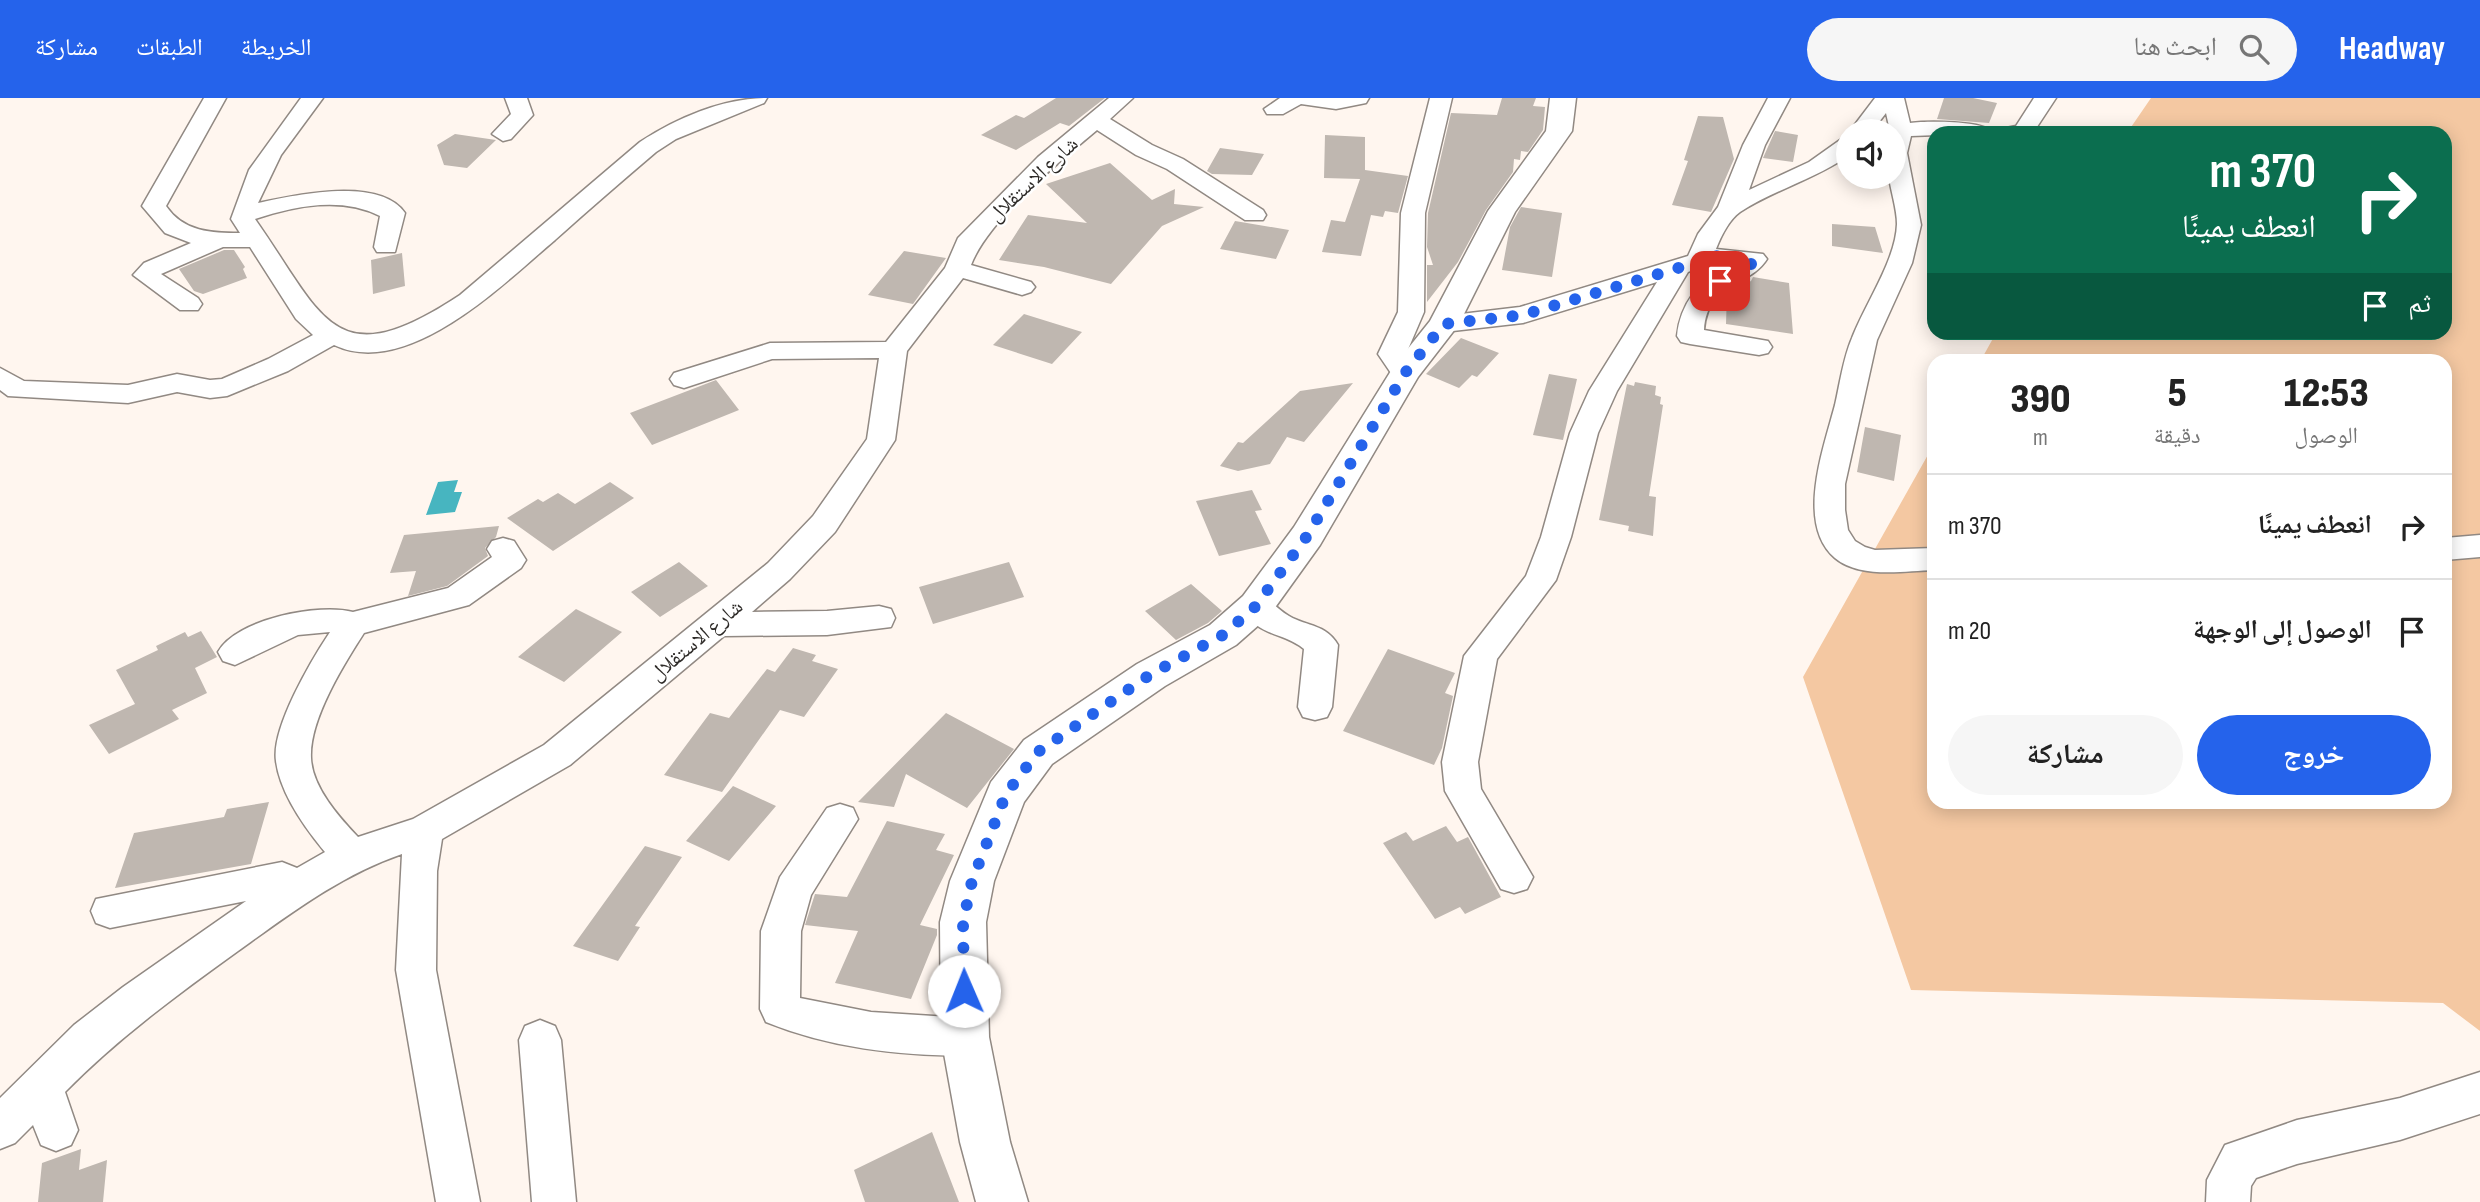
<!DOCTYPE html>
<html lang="ar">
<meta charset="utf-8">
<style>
:root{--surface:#fff;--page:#f6f6f6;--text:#222;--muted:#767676;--line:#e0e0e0;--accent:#2563eb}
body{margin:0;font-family:"Sofia Sans Condensed","Noto Naskh Arabic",sans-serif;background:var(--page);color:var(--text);direction:rtl;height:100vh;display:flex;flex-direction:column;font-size:26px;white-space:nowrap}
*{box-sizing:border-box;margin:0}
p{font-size:23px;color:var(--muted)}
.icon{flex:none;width:38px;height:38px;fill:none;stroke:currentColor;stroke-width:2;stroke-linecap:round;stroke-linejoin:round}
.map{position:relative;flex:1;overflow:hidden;direction:ltr}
.panel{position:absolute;left:1927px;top:256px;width:525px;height:455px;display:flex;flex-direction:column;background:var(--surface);border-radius:21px;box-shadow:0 4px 18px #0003;direction:rtl}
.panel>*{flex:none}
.top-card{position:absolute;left:1927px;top:28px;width:525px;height:214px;border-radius:21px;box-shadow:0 4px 18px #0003;direction:rtl;background:#0b6e4f;color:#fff;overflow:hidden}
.fabs{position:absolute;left:1836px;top:21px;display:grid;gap:14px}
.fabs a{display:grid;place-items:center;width:70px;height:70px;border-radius:50%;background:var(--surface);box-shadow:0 4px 18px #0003;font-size:35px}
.pin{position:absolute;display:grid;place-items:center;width:60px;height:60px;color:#fff;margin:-30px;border-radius:14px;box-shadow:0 4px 10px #0006}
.me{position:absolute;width:77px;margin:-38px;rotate:359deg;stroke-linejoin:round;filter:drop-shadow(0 0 5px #0008)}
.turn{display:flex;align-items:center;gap:24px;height:147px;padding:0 21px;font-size:32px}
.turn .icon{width:91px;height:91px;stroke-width:2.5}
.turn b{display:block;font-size:49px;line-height:60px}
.then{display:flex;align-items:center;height:66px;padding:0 21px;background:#0003;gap:14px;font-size:26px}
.eta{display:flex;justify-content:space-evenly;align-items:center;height:119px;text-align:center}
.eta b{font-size:42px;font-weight:800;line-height:49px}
.button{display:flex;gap:14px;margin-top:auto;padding:14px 21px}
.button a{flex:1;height:80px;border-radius:42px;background:var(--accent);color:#fff;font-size:28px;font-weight:800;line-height:80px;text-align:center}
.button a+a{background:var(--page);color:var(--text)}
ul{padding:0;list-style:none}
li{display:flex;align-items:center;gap:21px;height:105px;padding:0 21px;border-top:2px solid var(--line)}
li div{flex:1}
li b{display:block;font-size:26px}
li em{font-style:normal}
header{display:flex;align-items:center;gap:42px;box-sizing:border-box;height:98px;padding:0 35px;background:var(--accent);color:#fff}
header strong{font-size:33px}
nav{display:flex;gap:38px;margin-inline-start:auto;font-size:24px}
.search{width:490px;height:63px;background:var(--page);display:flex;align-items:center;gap:18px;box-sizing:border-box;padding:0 24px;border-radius:38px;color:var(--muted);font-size:26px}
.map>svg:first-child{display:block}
.green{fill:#f4c8a2}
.water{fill:#47b5c0}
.building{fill:#bfb7b0}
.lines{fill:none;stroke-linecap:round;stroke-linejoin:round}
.minor-casing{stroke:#918983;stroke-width:3}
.major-casing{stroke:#918983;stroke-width:3}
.minor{fill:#fff;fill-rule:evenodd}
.major{fill:#fff;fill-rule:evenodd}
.route{stroke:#2563eb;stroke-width:12;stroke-dasharray:0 21.6}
.labels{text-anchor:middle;stroke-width:5;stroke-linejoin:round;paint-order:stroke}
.street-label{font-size:21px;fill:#2e2b28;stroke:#fff}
</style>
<header>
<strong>Headway</strong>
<div class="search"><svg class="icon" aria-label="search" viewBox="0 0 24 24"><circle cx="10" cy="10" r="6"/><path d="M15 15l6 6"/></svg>ابحث هنا</div>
<nav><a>الخريطة</a><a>الطبقات</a><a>مشاركة</a></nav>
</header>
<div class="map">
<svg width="2480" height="1104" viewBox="0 0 2480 1104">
<rect width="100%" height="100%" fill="#fff6ef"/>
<path class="green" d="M 2151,0 L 2480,0 L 2480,933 L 2443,905 L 1911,892 L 1803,579 L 1934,346 L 1934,704 L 2445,704 L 2445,262 L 1981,262 L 1996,235 L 2445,234 L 2445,35 L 2127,35 Z"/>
<path class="water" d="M 458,382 L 454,394 L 462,394 L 455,414 L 426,417 L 438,384 Z"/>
<path class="building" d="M 1056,0 L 1105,0 L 1069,28 L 1060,25 L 1016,52 L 981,37 L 1016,17 L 1024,20 Z
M 1502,0 L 1536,0 L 1533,8 L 1545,9 L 1543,32 L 1528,54 L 1521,53 L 1520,62 L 1514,61 L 1513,74 L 1486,112 L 1458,164 L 1427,204 L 1427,167 L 1433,167 L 1427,149 L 1428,115 L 1451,15 L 1497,17 Z
M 1944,0 L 1973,0 L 1997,5 L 1989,25 L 1937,21 Z
M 1698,18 L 1723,19 L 1734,61 L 1711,114 L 1672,107 L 1688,63 L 1684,62 Z
M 1775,33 L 1798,37 L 1793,64 L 1763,60 Z
M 455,36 L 496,42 L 467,70 L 444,67 L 437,47 Z
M 1325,37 L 1365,39 L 1365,72 L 1408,78 L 1398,115 L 1385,113 L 1383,119 L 1371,117 L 1361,158 L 1322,154 L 1331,122 L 1345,124 L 1360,81 L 1324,80 Z
M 1220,50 L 1264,56 L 1252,77 L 1212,76 L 1207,73 Z
M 1110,65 L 1152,102 L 1175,91 L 1174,106 L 1204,109 L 1162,128 L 1111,186 L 1044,169 L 999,162 L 1028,117 L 1087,125 L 1046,86 Z
M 1521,109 L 1562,115 L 1552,179 L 1502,172 L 1510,129 Z
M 1235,123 L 1289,132 L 1276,161 L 1220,151 Z
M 1832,126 L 1875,129 L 1883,155 L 1832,148 Z
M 224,152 L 234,152 L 245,169 L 243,171 L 247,180 L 203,196 L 194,193 L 179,171 Z
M 904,153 L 946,160 L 913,206 L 868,197 Z
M 402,155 L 405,188 L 373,196 L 371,162 Z
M 1753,179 L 1789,185 L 1793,236 L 1726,226 L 1727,194 L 1751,183 Z
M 1024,216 L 1082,234 L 1052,266 L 993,247 Z
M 1461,240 L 1499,255 L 1477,279 L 1472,277 L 1459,290 L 1426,276 Z
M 1549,276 L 1577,281 L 1563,342 L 1533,337 Z
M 716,282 L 739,312 L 652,347 L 630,315 Z
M 1635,284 L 1656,288 L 1655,297 L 1661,299 L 1660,306 L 1663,307 L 1649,398 L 1656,399 L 1653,438 L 1628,433 L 1629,428 L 1599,422 L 1627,286 L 1634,288 Z
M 1353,285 L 1304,344 L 1287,339 L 1270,366 L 1238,373 L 1220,368 L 1238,344 L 1243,345 L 1300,293 Z
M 1865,329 L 1901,337 L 1894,383 L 1857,374 Z
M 610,384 L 634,400 L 553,453 L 507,420 L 538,401 L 543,404 L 558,395 L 575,406 Z
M 1252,392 L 1262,412 L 1255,413 L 1271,446 L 1219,458 L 1196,403 Z
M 499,428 L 496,439 L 485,450 L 488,458 L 447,488 L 408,498 L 416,473 L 390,475 L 404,437 Z
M 679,464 L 708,488 L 660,519 L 631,494 Z
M 1009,464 L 1024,499 L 933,526 L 919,489 Z
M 1191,486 L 1222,513 L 1208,525 L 1176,542 L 1145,513 Z
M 576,511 L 622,534 L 564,584 L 518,559 Z
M 201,533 L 217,559 L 195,570 L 207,595 L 172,612 L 179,621 L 109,656 L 89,627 L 135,606 L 116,572 L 158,552 L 156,548 L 185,534 L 188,539 Z
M 793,550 L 816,557 L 812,563 L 838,571 L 804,619 L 780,612 L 722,694 L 664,677 L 710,615 L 729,620 L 767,571 L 775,574 Z
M 1388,551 L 1455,575 L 1445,595 L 1453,598 L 1442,650 L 1434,667 L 1343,633 Z
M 946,615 L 1014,651 L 967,710 L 906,676 L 894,709 L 858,704 Z
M 733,688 L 776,708 L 729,763 L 686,743 Z
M 269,704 L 251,766 L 115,790 L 134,735 L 224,719 L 227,711 Z
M 887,723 L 945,736 L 936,752 L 954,757 L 920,827 L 937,831 L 937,837 L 911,901 L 835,885 L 858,833 L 805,827 L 815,796 L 847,799 Z
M 1446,728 L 1457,744 L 1468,739 L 1501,799 L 1465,816 L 1460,809 L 1435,821 L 1383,745 L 1406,734 L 1413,743 Z
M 645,748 L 682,759 L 635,828 L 640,829 L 618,863 L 573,848 Z
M 932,1034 L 959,1104 L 865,1104 L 854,1072 Z
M 81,1051 L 79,1072 L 107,1062 L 103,1104 L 38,1104 L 42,1065 Z"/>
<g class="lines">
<g class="minor-casing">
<path id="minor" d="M 204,0 L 226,0 L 166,108 C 184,134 211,135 240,135 L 231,121 L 249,72 L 301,0 L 323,0 L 281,57 L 258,105 C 294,97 380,78 405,115 L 395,154 L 377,154 L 374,149 L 380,118 C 341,98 295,108 255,121 C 324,219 333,281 460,197 L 640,44 C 677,20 723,0 767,0 L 764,5 L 676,41 L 656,54 C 622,83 588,112 555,142 C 504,185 408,282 334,247 L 288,273 L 227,298 L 210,300 L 177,294 L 128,305 L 8,298 L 0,292 L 0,270 L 24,283 L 128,287 L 177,276 L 210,282 L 222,281 L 268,261 L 313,237 L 296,221 L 250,149 L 223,149 L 161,176 L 198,200 L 202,206 L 198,212 L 180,212 L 133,177 L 144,165 L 191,145 L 165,135 L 142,108 Z
M 505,0 L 527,0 L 533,17 L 511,41 L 503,43 L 492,36 L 511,16 Z
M 1109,0 L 1133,0 L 1110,21 L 1152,47 L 1183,61 L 1263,112 L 1266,117 L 1263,122 L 1245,122 L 1167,71 L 1136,57 L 1097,32 C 1059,64 988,122 971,167 L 1031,184 L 1035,189 L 1031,194 L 1022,197 L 963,180 L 907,253 L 895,342 L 835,434 L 790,481 L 752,514 L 827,513 L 879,508 L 891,511 L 895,520 L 891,529 L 827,537 L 724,538 L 570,667 L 442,741 L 437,773 L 436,872 L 480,1104 L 436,1104 L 396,872 L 402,756 C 341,777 291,815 238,853 C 177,897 118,940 65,994 L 78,1032 L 71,1047 L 56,1053 L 41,1047 L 33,1027 L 15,1045 L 0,1051 L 0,1000 L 74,927 L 123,889 L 246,803 L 110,830 L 96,825 L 91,813 L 96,801 L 282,764 L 297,770 L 325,754 C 305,730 280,695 276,663 C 271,630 312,561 330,534 L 298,537 L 235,567 L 223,563 L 218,554 C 236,521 319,505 353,514 L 448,490 L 492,459 L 487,451 L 492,443 L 503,440 L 514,443 L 526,462 L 521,470 L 469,507 L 364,535 C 344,566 309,622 311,660 C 312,689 339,719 358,739 L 413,721 L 544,647 L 768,465 L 813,418 L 867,341 L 879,260 L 772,261 L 684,290 L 674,287 L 670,281 L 674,275 L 770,245 L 886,244 L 945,170 L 958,140 L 1038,59 Z
M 1280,0 L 1369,0 L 1366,5 L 1336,11 L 1301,6 L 1283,16 L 1267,16 L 1264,11 Z
M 1430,0 L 1452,0 L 1425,115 L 1424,214 L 1406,256 L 1419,275 L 1415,281 L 1405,284 L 1395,281 L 1378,256 L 1398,214 L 1401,115 Z
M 1768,0 L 1790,0 L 1765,47 L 1749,92 L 1809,64 L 1840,42 L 1848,40 L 1848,58 C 1815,81 1774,92 1740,114 C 1729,122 1721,138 1716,151 L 1763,156 L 1767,161 C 1750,189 1708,182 1704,232 L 1768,243 L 1772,249 L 1768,255 L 1759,257 L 1690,246 L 1681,244 L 1677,238 C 1680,206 1700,181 1728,166 L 1710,165 L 1688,174 L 1617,293 L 1598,335 L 1571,439 L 1556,482 L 1497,561 L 1478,664 L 1481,691 L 1533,779 L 1527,791 L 1514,795 L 1501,791 L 1445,693 L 1442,664 L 1464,558 L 1526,478 L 1541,439 L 1570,335 L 1589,293 L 1657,184 L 1523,225 L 1444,234 L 1435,232 L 1431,226 L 1435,220 L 1444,218 L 1520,209 L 1688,158 L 1698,136 L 1718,109 L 1743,47 Z
M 1875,0 L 1904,0 L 1910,25 C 1926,23 1985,22 1994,35 L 1911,38 L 1907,55 L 1921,127 L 1912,165 L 1877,242 L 1845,386 L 1845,412 L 1848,432 L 1855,443 L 1865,449 L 1875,452 L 1934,450 L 1934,472 C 1904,473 1860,481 1835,460 C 1795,426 1824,349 1835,307 C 1840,285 1843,261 1852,240 C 1865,206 1896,162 1897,126 C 1897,111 1891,94 1889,79 L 1894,79 L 1894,33 L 1890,33 L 1886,15 L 1872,33 L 1850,33 Z
M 2034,0 L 2056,0 L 2033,35 L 2003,35 L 2006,30 L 2016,28 Z
M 2480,437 L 2480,459 L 2445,462 L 2445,440 Z
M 1256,496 C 1271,501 1277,511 1289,518 C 1308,529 1326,526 1338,547 L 1332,609 L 1327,619 L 1315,622 L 1303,619 L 1298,609 L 1304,551 C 1282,533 1258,540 1240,508 L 1245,500 Z
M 840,706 L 853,710 L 858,721 L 811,797 L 801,833 L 800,900 L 871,914 L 965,920 L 980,925 L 986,939 L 980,953 L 965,958 C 895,957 831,950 766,924 L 760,911 L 761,833 L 780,779 L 827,710 Z
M 540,922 L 555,928 L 561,942 L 576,1104 L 532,1104 L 519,942 L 525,928 Z
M 2480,974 L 2480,1016 L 2400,1042 L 2297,1066 L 2256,1080 L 2251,1088 L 2250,1104 L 2206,1104 L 2207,1082 L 2225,1047 L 2297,1022 L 2400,1000 Z"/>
</g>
<g class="major-casing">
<path id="major" d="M 1550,0 L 1576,0 L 1572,33 L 1515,114 L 1459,226 L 1418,279 L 1320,447 L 1269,518 L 1236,547 L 1165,588 L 1052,666 L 1024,704 L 994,783 L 986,824 L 989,939 L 1010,1044 L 1028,1104 L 976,1104 L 960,1044 L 941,939 L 940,824 L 950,783 L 991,684 L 1024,642 L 1137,566 L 1210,527 L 1243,498 L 1294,429 L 1394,268 L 1430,223 L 1488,113 L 1546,33 Z"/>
</g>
<use href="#minor" class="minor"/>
<use href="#major" class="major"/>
</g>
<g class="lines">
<path class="route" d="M 964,893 L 963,824 L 972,783 L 1006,696 L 1038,654 L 1151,576 L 1223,537 L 1256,508 L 1307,438 L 1405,275 L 1444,226 L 1523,217 L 1678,170 L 1699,163 L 1702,157 L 1754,161 L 1751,166 L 1732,172 L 1720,183"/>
</g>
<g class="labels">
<g class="street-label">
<text transform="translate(1033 81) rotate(-43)" y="7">شارع الاستقلال</text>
<text transform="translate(696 542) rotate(-40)" y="7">شارع الاستقلال</text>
</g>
</g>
</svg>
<div class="fabs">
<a><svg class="icon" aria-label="sound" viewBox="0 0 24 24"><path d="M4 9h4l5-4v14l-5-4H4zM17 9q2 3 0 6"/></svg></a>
</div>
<div class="pin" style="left:1720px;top:183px;background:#d93025"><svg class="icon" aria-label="arrive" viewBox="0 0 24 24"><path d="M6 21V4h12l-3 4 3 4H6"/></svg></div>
<svg class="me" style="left:964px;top:893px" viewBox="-20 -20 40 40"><circle r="19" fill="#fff"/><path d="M0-13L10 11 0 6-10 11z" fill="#2563eb"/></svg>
<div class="top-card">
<div class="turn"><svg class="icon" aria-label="right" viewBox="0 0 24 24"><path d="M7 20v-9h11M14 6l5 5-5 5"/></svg><div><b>370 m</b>انعطف يمينًا</div></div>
<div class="then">ثم<svg class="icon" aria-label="arrive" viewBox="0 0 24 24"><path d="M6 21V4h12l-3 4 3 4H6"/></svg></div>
</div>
<section class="panel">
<div class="eta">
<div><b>12:53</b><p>الوصول</p></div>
<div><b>5</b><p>دقيقة</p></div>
<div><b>390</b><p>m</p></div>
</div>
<ul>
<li><svg class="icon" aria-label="right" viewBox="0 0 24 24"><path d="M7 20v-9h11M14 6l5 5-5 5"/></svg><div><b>انعطف يمينًا</b></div><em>370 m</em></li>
<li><svg class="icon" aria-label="arrive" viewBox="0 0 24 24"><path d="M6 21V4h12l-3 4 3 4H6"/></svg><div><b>الوصول إلى الوجهة</b></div><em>20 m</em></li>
</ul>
<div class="button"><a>خروج</a><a>مشاركة</a></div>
</section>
</div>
